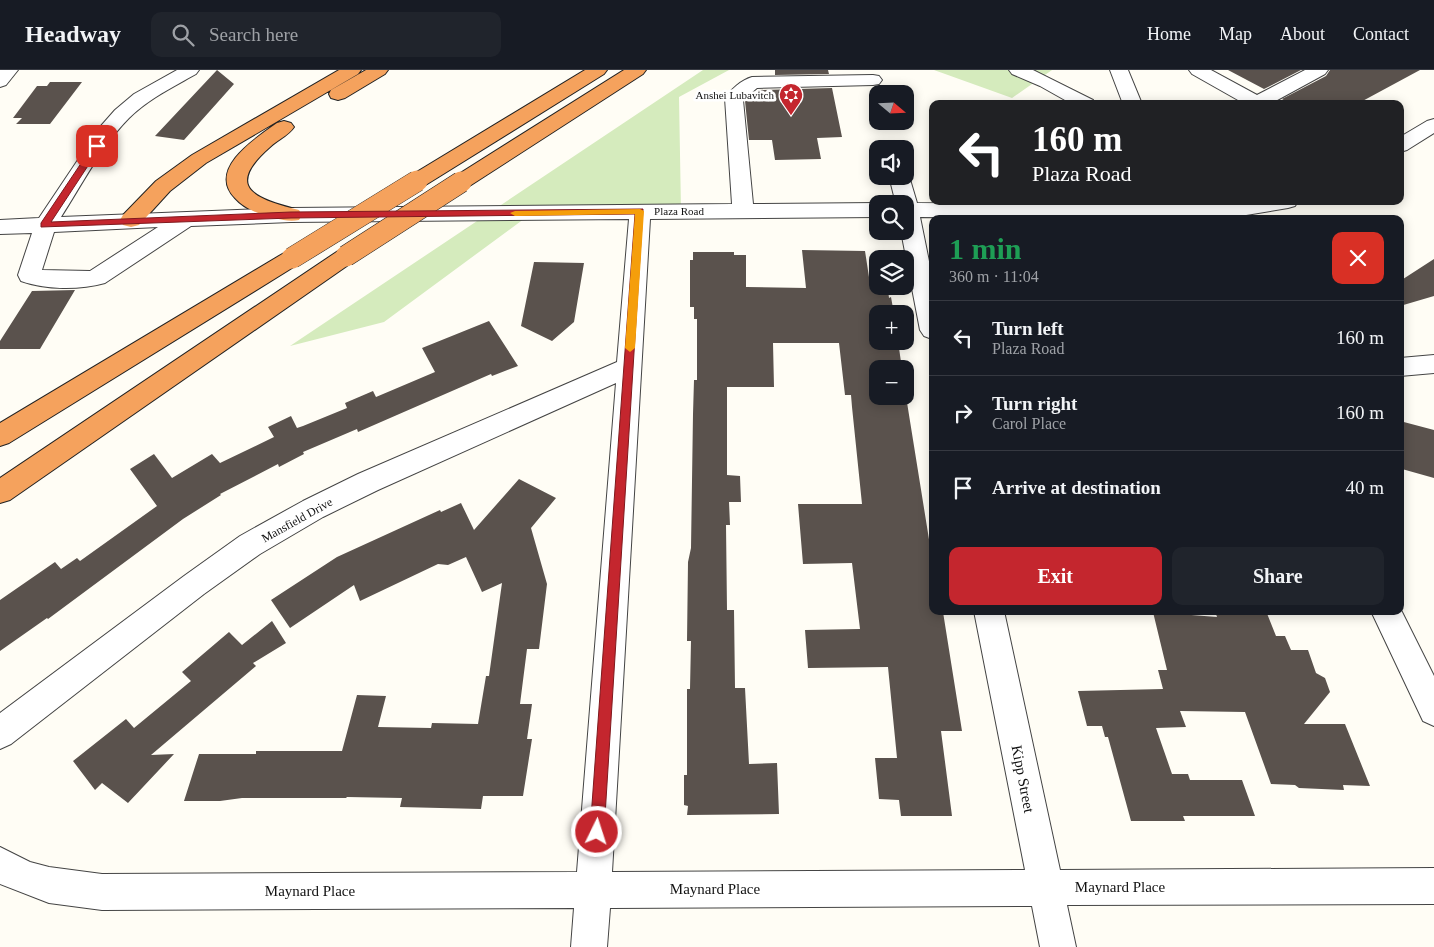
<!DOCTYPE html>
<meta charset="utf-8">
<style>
:root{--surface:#171b24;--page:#20242c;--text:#f1f3f6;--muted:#9ea1a6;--line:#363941;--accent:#c4262e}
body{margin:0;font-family:Georgia,serif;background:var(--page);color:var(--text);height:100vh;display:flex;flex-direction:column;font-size:19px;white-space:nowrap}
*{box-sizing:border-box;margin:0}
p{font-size:16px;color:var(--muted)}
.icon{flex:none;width:28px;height:28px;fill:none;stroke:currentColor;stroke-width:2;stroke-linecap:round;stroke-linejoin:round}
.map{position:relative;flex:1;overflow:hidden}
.details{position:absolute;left:929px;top:145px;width:475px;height:400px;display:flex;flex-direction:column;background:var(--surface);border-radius:10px;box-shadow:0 2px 12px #0003}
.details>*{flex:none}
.guide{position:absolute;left:929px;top:30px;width:475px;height:105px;border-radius:10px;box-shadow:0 2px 12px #0003;background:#202124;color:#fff;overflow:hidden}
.needle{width:32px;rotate:109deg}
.buttons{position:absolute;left:869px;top:15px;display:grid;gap:10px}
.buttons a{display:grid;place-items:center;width:45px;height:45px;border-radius:10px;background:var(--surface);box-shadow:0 2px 12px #0003;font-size:25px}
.pin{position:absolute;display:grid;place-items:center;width:42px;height:42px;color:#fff;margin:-21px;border-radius:10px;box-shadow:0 2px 8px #0006}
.me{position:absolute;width:55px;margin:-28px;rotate:4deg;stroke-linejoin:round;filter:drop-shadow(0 0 4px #0008)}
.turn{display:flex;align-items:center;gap:18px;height:105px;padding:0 20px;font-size:22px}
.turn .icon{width:65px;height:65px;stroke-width:2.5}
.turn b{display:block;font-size:35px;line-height:42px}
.round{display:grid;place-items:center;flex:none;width:52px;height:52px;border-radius:10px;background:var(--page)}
.headline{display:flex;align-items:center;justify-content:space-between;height:85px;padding:0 20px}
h1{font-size:30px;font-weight:700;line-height:38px;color:#1e9e55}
.button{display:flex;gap:10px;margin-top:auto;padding:10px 20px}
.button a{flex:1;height:58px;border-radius:10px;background:var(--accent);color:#fff;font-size:20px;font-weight:700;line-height:58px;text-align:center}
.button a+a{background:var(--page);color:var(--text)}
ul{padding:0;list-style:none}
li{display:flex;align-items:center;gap:15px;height:75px;padding:0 20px;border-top:1px solid var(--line)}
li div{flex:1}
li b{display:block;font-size:19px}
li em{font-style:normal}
header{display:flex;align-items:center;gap:30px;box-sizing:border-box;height:70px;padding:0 25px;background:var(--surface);border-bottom:1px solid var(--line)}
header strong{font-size:24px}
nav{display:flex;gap:28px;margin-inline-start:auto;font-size:18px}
.search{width:350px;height:45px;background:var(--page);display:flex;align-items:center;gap:12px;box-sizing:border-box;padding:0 18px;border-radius:10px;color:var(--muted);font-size:19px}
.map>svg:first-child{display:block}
.green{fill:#d5ebbd}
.building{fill:#5a524d}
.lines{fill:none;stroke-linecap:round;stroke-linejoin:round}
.minor-casing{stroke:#444;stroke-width:2}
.highway-casing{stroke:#222;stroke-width:2}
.minor{fill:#fff;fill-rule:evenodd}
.highway{fill:#f5a25d;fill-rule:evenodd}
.highway-bridge-casing{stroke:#222;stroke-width:22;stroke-linecap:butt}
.highway-bridge{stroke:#f5a25d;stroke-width:21}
.route{fill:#c4262e;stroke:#7f191e}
.slow{fill:#f59e0b}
.labels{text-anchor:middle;stroke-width:5;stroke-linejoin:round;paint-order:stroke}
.far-poi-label{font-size:11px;fill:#111;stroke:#fff;text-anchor:end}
.far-street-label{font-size:11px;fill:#111;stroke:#fff}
.street-label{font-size:12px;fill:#111;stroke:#fff}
.near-street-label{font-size:15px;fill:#111;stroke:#fff}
</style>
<header>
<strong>Headway</strong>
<div class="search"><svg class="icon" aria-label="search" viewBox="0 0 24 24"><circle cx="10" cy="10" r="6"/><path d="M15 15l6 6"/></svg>Search here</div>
<nav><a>Home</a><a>Map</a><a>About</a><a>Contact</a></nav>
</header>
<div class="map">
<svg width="1434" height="877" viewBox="0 0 1434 877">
<rect width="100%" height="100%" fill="#fffdf5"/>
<path class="green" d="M 703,0 L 729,0 L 679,27 L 681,141 L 532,143 L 384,252 L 290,276 Z
M 934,0 L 1052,0 L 1012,28 Z"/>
<path class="building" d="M 217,0 L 234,14 L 184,70 L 155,66 Z
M 775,0 L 828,0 L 829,4 L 775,5 Z
M 1228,0 L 1301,0 L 1264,19 Z
M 1330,0 L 1420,0 L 1357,34 L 1290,34 L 1282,29 L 1326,6 Z
M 50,12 L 82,12 L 50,54 L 16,54 L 22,48 L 13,48 L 37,16 L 47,16 Z
M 832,18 L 842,67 L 817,68 L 821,89 L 775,90 L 772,70 L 749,70 L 745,31 L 752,24 L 758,24 L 758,20 Z
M 802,180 L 865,181 L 871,220 L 888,220 L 889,228 L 891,227 L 894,244 L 878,244 L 878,271 L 898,271 L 902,299 L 878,299 L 878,326 L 905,326 L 905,320 L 932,488 L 932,542 L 943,542 L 962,661 L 941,661 L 952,746 L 901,746 L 899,730 L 879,729 L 875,688 L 897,688 L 888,597 L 808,598 L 805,560 L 860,559 L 852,493 L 803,494 L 798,434 L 862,434 L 852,337 L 851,325 L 845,325 L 839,273 L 773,273 L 774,317 L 727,317 L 727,405 L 740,406 L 741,432 L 729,432 L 730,455 L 726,455 L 727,540 L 734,540 L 735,618 L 745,618 L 749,694 L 777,693 L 779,744 L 687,745 L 688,736 L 684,735 L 684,705 L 687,705 L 687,619 L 690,619 L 691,571 L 687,571 L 688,492 L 691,478 L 693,344 L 694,310 L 697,310 L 697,249 L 694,249 L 694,237 L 690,237 L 690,190 L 693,190 L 693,182 L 734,182 L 734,185 L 746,185 L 746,217 L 806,218 Z
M 1434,189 L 1434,226 L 1400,236 L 1400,211 Z
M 534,192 L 584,193 L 574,252 L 552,271 L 521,256 Z
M 75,220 L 40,279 L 0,279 L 0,271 L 32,221 Z
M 489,251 L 518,296 L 492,306 L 491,304 L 358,362 L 357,359 L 303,382 L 304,384 L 279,397 L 278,394 L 220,424 L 221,425 L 183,449 L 48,549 L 47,548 L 0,581 L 0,530 L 55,492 L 61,499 L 77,488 L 80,491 L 157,436 L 130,399 L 154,384 L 172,408 L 212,384 L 220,393 L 274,367 L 268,357 L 291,346 L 297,358 L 303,356 L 347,338 L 345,333 L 373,321 L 376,327 L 435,302 L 422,278 Z
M 1400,351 L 1434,360 L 1434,408 L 1402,399 Z
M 519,409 L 556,428 L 531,458 L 547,514 L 539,579 L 527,579 L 520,634 L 532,634 L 527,669 L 532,669 L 523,726 L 483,726 L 481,739 L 400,737 L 402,728 L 347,727 L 346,728 L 242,728 L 220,731 L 184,731 L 199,684 L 256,684 L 256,681 L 342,681 L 357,625 L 386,626 L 378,657 L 431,658 L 432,653 L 478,654 L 486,606 L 489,606 L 502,513 L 482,522 L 466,487 L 448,495 L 438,494 L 360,531 L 354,515 L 290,558 L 271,530 L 337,487 L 440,440 L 441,442 L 461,433 L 474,460 Z
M 1215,541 L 1266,541 L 1276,566 L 1285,566 L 1291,580 L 1308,580 L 1316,603 L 1325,608 L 1330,622 L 1304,654 L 1345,654 L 1370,716 L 1343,715 L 1344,720 L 1299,718 L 1295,715 L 1271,714 L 1245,642 L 1180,641 L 1186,657 L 1156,658 L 1172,704 L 1188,704 L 1190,710 L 1242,710 L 1255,746 L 1183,746 L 1185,751 L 1131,751 L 1108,667 L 1105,667 L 1102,656 L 1087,656 L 1078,621 L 1163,619 L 1158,600 L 1167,600 L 1153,542 L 1217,547 Z
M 272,551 L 286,573 L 253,593 L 256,596 L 151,685 L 174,684 L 128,733 L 102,713 L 95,720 L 73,691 L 126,649 L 134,658 L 191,611 L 182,602 L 229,562 L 242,575 Z"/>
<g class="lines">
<g class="minor-casing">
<path id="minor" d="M 0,0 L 18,0 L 6,15 L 0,17 Z
M 177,0 L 199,0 L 196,4 C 173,17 148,29 129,48 C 102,75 81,116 61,147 L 291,138 L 732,134 L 725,28 C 731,19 742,10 752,7 L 873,5 L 879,6 L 882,10 L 879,14 L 873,15 L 757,18 L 743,30 L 753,134 L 878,133 L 880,134 L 878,134 L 878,147 L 650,149 L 612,802 L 1025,800 L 974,541 L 1004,541 L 1060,800 L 1434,798 L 1434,834 L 1067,835 L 1076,877 L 1040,877 L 1032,836 L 610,838 L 607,877 L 571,877 L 574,838 L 102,840 L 49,833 L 0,814 L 0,777 L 30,792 L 49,797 L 102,804 L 577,802 L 616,313 L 378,420 L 323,447 L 260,484 L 204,524 L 11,674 L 0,679 L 0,643 L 184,506 L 240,466 L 303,431 L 358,404 L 617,292 L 629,149 L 291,152 L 191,156 L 105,213 C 80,220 46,220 21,211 L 18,205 L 32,163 L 0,164 L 0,150 L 39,148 L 100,57 L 115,40 L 134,24 ZM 158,157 L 90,201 L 42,200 L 54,162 Z
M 1009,0 L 1033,0 L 1093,30 L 1095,34 L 1072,34 L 1040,16 L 1012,4 Z
M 1110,0 L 1128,0 L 1142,34 L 1123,34 Z
M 1189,0 L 1211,0 L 1257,25 L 1305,0 L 1328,0 L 1325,4 L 1270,34 L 1245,34 L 1192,4 Z
M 1434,49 L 1434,63 L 1407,80 L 1400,82 L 1400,67 L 1427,51 Z
M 905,101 L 909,106 L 917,133 L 1190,135 C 1226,134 1262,131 1298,131 L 1295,136 L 1288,138 L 1228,148 L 1196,149 L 920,147 L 932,206 L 932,269 L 924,266 L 920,260 L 901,161 L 905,161 L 905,134 L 896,134 L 889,106 L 905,106 Z
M 1434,285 L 1434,303 L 1400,306 L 1400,288 Z
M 1400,538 L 1434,606 L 1434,656 L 1423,651 L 1371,541 L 1400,541 Z"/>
</g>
<g class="highway-casing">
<path id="highway" d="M 339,0 L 361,0 L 358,4 L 206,93 L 170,121 L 139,155 L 131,157 L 123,155 L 120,150 L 123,145 L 156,111 L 192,85 Z
M 366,0 L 388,0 L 385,4 L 345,28 L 338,30 L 331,28 L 329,24 L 331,20 Z
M 585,0 L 607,0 L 604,4 L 424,116 L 417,117 L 410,116 L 407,111 L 410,106 Z
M 624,0 L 646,0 L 643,4 L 468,117 L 461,118 L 454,117 L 451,112 L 454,107 Z
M 284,51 L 291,53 L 294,57 C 288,66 277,70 270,77 C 223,118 256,129 299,140 L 302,145 L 299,150 C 286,153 273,147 261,144 C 252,141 242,136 235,128 C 207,99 256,68 277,53 Z
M 346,178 L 354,181 L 357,186 L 354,191 L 10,430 L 0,433 L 0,408 L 338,181 Z
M 292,180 L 300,183 L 303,188 L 300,193 L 9,373 L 0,376 L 0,353 L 284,183 Z"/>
</g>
<use href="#minor" class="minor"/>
<use href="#highway" class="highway"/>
<g class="highway-bridge-casing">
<path id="highway-bridge" d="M 346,186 L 461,112
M 292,188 L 417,111"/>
</g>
<use href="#highway-bridge" class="highway-bridge"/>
</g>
<path class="route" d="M 94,74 L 101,76 L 51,152 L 291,142 L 643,139 L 604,762 L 602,767 L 597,769 L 592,767 L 590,762 L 635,144 L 291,148 L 41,157 L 41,153 Z"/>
<path class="slow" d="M 640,139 L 644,141 L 635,278 L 630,282 L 625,278 L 635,144 L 515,146 L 510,143 L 515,141 Z"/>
<defs>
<g id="synagogue-pin" transform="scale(1.25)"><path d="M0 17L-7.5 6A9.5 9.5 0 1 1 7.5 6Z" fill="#c4262e" stroke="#fff"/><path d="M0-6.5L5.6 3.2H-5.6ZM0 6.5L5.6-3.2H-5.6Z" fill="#fff"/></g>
</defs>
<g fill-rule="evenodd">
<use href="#synagogue-pin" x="791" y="25"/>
</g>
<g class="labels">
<g class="far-poi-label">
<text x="774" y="29">Anshei Lubavitch</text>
</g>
<g class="far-street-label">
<text x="679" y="145">Plaza Road</text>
</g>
<g class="street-label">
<text transform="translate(297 450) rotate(-29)" y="4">Mansfield Drive</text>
</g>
<g class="near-street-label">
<text transform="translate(1023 709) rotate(79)" y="5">Kipp Street</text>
<text x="1120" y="822">Maynard Place</text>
<text x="715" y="824">Maynard Place</text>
<text x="310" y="826">Maynard Place</text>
</g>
</g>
</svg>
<div class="buttons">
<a><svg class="needle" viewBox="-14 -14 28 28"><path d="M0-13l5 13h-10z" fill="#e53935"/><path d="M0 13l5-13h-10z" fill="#9ea1a6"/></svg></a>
<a><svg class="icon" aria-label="sound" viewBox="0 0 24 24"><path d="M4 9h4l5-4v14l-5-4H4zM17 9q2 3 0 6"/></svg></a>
<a><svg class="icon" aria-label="search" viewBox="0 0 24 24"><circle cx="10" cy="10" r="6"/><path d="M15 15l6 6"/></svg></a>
<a><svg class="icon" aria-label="layers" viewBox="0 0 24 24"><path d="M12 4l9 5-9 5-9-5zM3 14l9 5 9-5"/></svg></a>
<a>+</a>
<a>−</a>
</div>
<div class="pin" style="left:97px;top:76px;background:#d93025"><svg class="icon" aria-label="arrive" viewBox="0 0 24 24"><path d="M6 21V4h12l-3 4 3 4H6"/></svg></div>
<svg class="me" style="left:597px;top:762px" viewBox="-20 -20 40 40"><circle r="17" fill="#c4262e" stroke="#fff" stroke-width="3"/><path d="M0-11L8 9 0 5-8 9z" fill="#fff"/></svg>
<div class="guide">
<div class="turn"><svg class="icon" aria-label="left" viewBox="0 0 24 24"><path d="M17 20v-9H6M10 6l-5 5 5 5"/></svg><div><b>160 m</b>Plaza Road</div></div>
</div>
<section class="details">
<div class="headline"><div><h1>1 min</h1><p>360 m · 11:04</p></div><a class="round" style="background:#d93025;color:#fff"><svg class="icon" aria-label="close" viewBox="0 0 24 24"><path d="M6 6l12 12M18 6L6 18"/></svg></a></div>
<ul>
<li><svg class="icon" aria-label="left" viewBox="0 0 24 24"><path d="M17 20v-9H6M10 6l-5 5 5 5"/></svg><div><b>Turn left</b><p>Plaza Road</p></div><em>160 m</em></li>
<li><svg class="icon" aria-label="right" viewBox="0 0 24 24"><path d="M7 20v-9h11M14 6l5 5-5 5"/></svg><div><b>Turn right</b><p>Carol Place</p></div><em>160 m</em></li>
<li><svg class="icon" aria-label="arrive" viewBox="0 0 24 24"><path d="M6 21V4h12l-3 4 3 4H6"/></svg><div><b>Arrive at destination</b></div><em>40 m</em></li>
</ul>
<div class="button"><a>Exit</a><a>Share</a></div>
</section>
</div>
